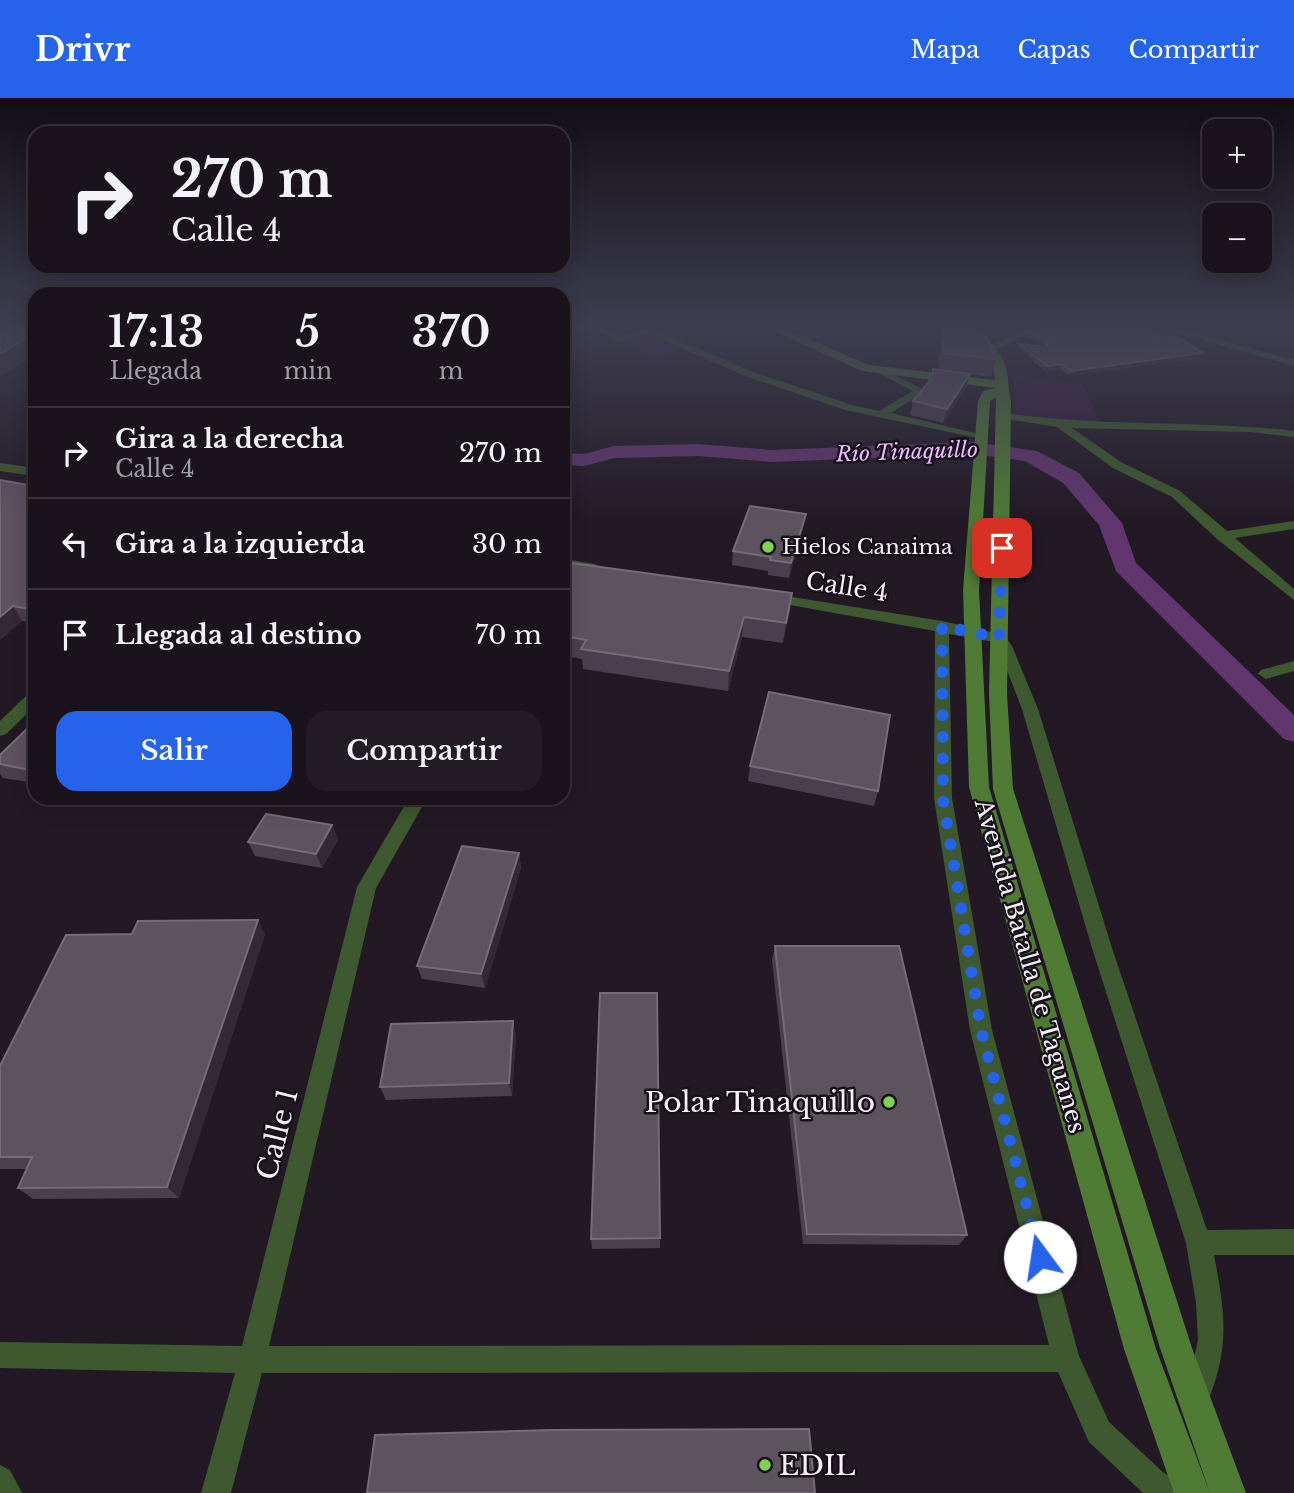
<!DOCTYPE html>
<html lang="es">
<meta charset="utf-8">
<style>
:root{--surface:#1a131b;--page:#231c24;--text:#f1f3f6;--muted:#9f9ea3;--line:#38323a;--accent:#2563eb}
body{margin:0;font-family:"Libre Baskerville",serif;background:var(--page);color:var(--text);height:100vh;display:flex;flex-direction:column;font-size:26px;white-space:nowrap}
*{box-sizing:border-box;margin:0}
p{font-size:23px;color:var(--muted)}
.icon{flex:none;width:38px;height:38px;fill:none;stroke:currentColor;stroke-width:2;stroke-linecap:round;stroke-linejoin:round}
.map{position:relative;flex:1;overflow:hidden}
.panel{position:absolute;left:28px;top:189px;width:542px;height:518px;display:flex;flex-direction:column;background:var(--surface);border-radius:21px;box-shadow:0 4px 18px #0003,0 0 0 2px var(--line)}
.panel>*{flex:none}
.banner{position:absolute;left:28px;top:28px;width:542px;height:147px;border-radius:21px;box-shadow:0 4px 18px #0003,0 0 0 2px var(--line);background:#1a131b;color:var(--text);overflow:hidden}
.buttons{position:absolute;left:1202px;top:21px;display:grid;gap:14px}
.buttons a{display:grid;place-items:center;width:70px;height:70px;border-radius:14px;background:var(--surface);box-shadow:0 4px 18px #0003,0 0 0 2px var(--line);font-size:35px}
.pin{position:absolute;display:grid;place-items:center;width:60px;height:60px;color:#fff;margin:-30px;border-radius:14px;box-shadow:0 4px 10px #0006}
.me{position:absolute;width:77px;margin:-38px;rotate:346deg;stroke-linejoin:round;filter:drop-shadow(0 0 5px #0008)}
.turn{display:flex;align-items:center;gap:24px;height:147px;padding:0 28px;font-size:32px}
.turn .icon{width:91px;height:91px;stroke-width:2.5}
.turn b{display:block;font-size:49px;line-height:60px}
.eta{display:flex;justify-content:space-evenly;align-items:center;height:119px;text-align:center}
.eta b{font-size:42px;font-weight:600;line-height:49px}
.action{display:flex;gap:14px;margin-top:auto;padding:14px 28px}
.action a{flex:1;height:80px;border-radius:21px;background:var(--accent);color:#fff;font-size:28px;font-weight:600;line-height:80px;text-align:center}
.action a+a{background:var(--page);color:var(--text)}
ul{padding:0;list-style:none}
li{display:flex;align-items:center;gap:21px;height:91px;padding:0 28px;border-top:2px solid var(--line)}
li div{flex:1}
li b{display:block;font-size:26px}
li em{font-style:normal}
header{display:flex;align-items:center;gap:42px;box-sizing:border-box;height:98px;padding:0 35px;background:var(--accent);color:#fff}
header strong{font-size:33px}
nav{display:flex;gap:38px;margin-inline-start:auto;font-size:24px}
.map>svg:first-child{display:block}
.green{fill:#371940}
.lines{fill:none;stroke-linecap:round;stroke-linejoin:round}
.river{fill:#61366f;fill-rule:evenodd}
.street{fill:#3e592f;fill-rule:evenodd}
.secondary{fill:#4f7b35;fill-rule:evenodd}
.wall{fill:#4a404d}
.shaded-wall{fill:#322935}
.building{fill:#5d535f;stroke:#756c78;stroke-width:2}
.route{stroke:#2563eb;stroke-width:12;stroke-dasharray:0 21.6}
.poi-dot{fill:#81d050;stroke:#18101b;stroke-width:2.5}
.labels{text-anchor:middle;stroke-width:5;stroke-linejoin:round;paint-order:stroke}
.far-water-label{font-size:21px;font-style:italic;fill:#edbafe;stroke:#18101b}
.far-poi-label{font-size:21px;fill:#f7f1f9;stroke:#18101b;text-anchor:start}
.street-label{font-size:24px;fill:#f7f1f9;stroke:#18101b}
.near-poi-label{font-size:28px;fill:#f7f1f9;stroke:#18101b;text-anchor:end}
.near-street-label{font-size:28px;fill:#f7f1f9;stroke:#18101b}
</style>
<header>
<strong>Drivr</strong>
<nav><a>Mapa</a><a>Capas</a><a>Compartir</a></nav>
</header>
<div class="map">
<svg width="1294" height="1395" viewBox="0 0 1294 1395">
<rect width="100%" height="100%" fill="#221924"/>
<path class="green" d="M 647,236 L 682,251 L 659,260 L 623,245 Z
M 1014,277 L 1082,285 L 1100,324 L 1056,323 L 1013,317 Z"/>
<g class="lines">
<path class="river" d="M 974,344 L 1037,353 L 1079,375 L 1122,425 L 1136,465 L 1294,617 L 1294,644 L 1284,641 L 1116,473 L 1099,427 L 1063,385 L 1025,363 L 974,356 L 772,364 L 698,358 L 615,360 L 584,368 L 564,367 L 564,355 L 584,356 L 614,348 L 698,346 L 772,352 Z"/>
<path class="street" d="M 590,229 L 602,229 L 620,238 L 651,230 L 753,274 L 852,307 L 879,313 L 913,293 L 872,272 L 881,270 L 926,293 L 891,315 L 988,338 L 982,341 L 845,312 L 745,278 L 647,235 L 619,244 Z
M 1028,229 L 1040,229 L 995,253 L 986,251 Z
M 1158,229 L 1173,229 L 1294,262 L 1294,268 Z
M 1005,315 C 1101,329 1198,322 1294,333 L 1294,339 L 1250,334 L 1072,330 L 1121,364 L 1180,393 L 1227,433 L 1294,423 L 1294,431 L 1235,440 L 1294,491 L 1294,502 L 1217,441 L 1172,399 L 1113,370 L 1057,329 L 1001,320 L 1001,316 Z
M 0,365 L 35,370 L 35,378 L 0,373 Z
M 564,461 L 595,466 L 602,470 L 595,474 L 564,469 Z
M 767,495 L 942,523 L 1004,537 L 1012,548 L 1038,611 L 1112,850 L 1207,1132 L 1294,1131 L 1294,1157 L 1214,1157 C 1226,1220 1230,1250 1205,1311 L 1195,1315 L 1185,1311 L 1181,1301 L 1190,1280 L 1198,1242 L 1196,1205 L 1186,1145 L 1092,850 L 1022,611 L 998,549 L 994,544 L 949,536 L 952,700 L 992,932 L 1079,1258 L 1109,1324 L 1164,1375 L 1183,1385 L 1188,1395 L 1143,1395 L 1089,1344 L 1058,1274 L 262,1275 L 231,1395 L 201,1395 L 235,1275 L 0,1270 L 0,1244 L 242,1248 L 357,789 L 409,700 L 427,700 L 376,790 L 269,1248 L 1049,1247 L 970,932 L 934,700 L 935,533 L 762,502 L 762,496 Z
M 1294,563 L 1294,573 L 1266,581 L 1258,576 L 1261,572 Z
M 35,594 L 35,608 L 6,636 L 0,638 L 0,623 L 29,595 Z
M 0,1367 L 10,1372 L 22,1395 L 0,1395 Z"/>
<path class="secondary" d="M 765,229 L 780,229 L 869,267 L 995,282 C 992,245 971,249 948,229 C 970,228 997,243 1005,266 C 1009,278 1008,291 1011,304 L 1007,596 L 1013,691 L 1192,1250 L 1246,1395 L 1210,1395 L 1160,1250 L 993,691 L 989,596 L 996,299 L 990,303 L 979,492 L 989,689 L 1156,1251 L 1210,1395 L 1174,1395 L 1124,1251 L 969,689 L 963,492 L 978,303 L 983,293 L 995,290 L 862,273 Z"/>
</g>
<path class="wall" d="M 946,229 L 996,261 L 991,279 L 969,276 L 966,289 L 943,325 L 910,317 L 913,303 L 930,282 L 933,271 L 940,272 L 938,261 Z
M 1028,235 L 1162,240 L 1203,255 L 1201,260 L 1069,278 L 1060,271 L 1045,273 L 1018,250 L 1019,246 L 1046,249 L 1046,246 L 1026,239 Z
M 0,382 L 35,388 L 35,525 L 22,523 L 0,542 Z
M 806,416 L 803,430 L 789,480 L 768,477 L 768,473 L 732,467 L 733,453 Z
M 564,481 L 792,495 L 783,545 L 742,539 L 728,593 L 583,571 L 582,561 L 564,558 Z
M 35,623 L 35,685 L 3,680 L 0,676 L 0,657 Z
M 750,668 L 878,693 L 874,708 L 748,683 Z
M 332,727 L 338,742 L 322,770 L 255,758 L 248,744 Z
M 519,755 L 521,770 L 485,890 L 422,881 L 417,868 Z
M 265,836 L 179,1100 L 33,1101 L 18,1090 L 27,1071 L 0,1071 L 0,968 Z
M 775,848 L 967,1137 L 959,1147 L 803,1146 L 772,862 Z
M 516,937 L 512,998 L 386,1002 L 380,989 Z
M 660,1140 L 660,1150 L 592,1151 L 591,1141 Z"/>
<path class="shaded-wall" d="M 35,236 L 35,258 L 0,279 L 0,256 Z
M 1203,255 L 1201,260 L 1069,278 L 1071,273 Z
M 1062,266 L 1060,271 L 1045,273 L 1047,268 Z
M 970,276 L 966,289 L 943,325 L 947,311 Z
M 806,416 L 803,430 L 789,480 L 791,465 Z
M 792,495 L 790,515 L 783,545 L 786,525 Z
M 13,508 L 22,523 L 0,542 L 0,519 Z
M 744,519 L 742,539 L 728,593 L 729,573 Z
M 332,727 L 338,742 L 322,770 L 316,756 Z
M 519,755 L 521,770 L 485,890 L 481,876 Z
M 258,822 L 265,836 L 179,1100 L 167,1089 Z
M 513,923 L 516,937 L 512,998 L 509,985 Z"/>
<path class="building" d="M 11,229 L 35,229 L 35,236 L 0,256 L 0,235 Z
M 946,229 L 972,229 L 987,239 L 996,261 L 944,255 L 942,243 Z
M 1039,229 L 1145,229 L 1162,240 L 1176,238 L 1203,255 L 1071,273 L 1062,266 L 1047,268 L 1019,246 L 1046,249 L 1048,242 L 1028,235 Z
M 933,271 L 970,276 L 947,311 L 913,303 L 932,280 Z
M 0,382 L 35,388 L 35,512 L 13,508 L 0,519 Z
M 750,408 L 806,416 L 791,465 L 770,462 L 771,459 L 733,453 Z
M 571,465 L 792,495 L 786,525 L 744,519 L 729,573 L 581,551 L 586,542 L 564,538 L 564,481 Z
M 769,594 L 890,617 L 878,693 L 750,668 Z
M 35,623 L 35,673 L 0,666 L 0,657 Z
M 266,716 L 332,727 L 316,756 L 248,744 Z
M 462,748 L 519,755 L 481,876 L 417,868 Z
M 258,822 L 167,1089 L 18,1090 L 32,1059 L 0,1059 L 0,968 L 66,837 L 132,836 L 138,823 Z
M 775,848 L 899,848 L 967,1137 L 807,1136 Z
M 600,895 L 657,895 L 660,1140 L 591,1141 Z
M 513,923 L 509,985 L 380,989 L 391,926 Z
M 809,1331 L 815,1395 L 367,1395 L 375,1337 L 551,1332 Z"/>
<linearGradient id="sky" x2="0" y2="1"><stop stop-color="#130e14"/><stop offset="0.54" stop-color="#3e3e50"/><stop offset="1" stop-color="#3e3e50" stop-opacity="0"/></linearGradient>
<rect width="1294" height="424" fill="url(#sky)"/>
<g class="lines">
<path class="route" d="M 1002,450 L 999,540 L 942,528 L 943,701 L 981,932 L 1040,1159"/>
</g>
<g class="poi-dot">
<circle cx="768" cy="449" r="7"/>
<circle cx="889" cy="1004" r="7"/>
<circle cx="765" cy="1367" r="7"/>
</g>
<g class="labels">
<g class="far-water-label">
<text transform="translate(907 354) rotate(-2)" y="7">Río Tinaquillo</text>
</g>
<g class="far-poi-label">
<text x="782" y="456">Hielos Canaima</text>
</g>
<g class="street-label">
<text transform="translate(847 489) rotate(9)" y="8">Calle 4</text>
<text transform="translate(1030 868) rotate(74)" y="8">Avenida Batalla de Taguanes</text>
</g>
<g class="near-poi-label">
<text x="875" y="1014">Polar Tinaquillo</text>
<text x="779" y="1377" text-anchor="start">EDIL</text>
</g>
<g class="near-street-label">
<text transform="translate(277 1036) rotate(-76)" y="10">Calle 1</text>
</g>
</g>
</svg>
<div class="buttons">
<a>+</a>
<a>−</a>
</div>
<div class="pin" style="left:1002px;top:450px;background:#d93025"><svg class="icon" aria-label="arrive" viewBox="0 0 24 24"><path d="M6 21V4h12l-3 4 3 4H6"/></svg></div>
<svg class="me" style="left:1040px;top:1159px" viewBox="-20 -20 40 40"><circle r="19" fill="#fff"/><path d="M0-13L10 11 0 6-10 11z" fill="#2563eb"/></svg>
<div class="banner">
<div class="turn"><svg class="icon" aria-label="right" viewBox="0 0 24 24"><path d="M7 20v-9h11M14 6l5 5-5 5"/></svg><div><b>270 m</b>Calle 4</div></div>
</div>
<section class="panel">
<div class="eta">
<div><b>17:13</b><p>Llegada</p></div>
<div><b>5</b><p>min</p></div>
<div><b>370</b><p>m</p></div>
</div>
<ul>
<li><svg class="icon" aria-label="right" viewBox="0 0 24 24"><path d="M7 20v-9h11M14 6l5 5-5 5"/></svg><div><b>Gira a la derecha</b><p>Calle 4</p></div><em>270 m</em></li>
<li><svg class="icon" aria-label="left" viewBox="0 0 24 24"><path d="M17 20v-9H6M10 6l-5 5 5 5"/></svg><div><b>Gira a la izquierda</b></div><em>30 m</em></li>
<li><svg class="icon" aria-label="arrive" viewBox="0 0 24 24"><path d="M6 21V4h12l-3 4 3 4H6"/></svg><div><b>Llegada al destino</b></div><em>70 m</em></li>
</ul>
<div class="action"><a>Salir</a><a>Compartir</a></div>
</section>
</div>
